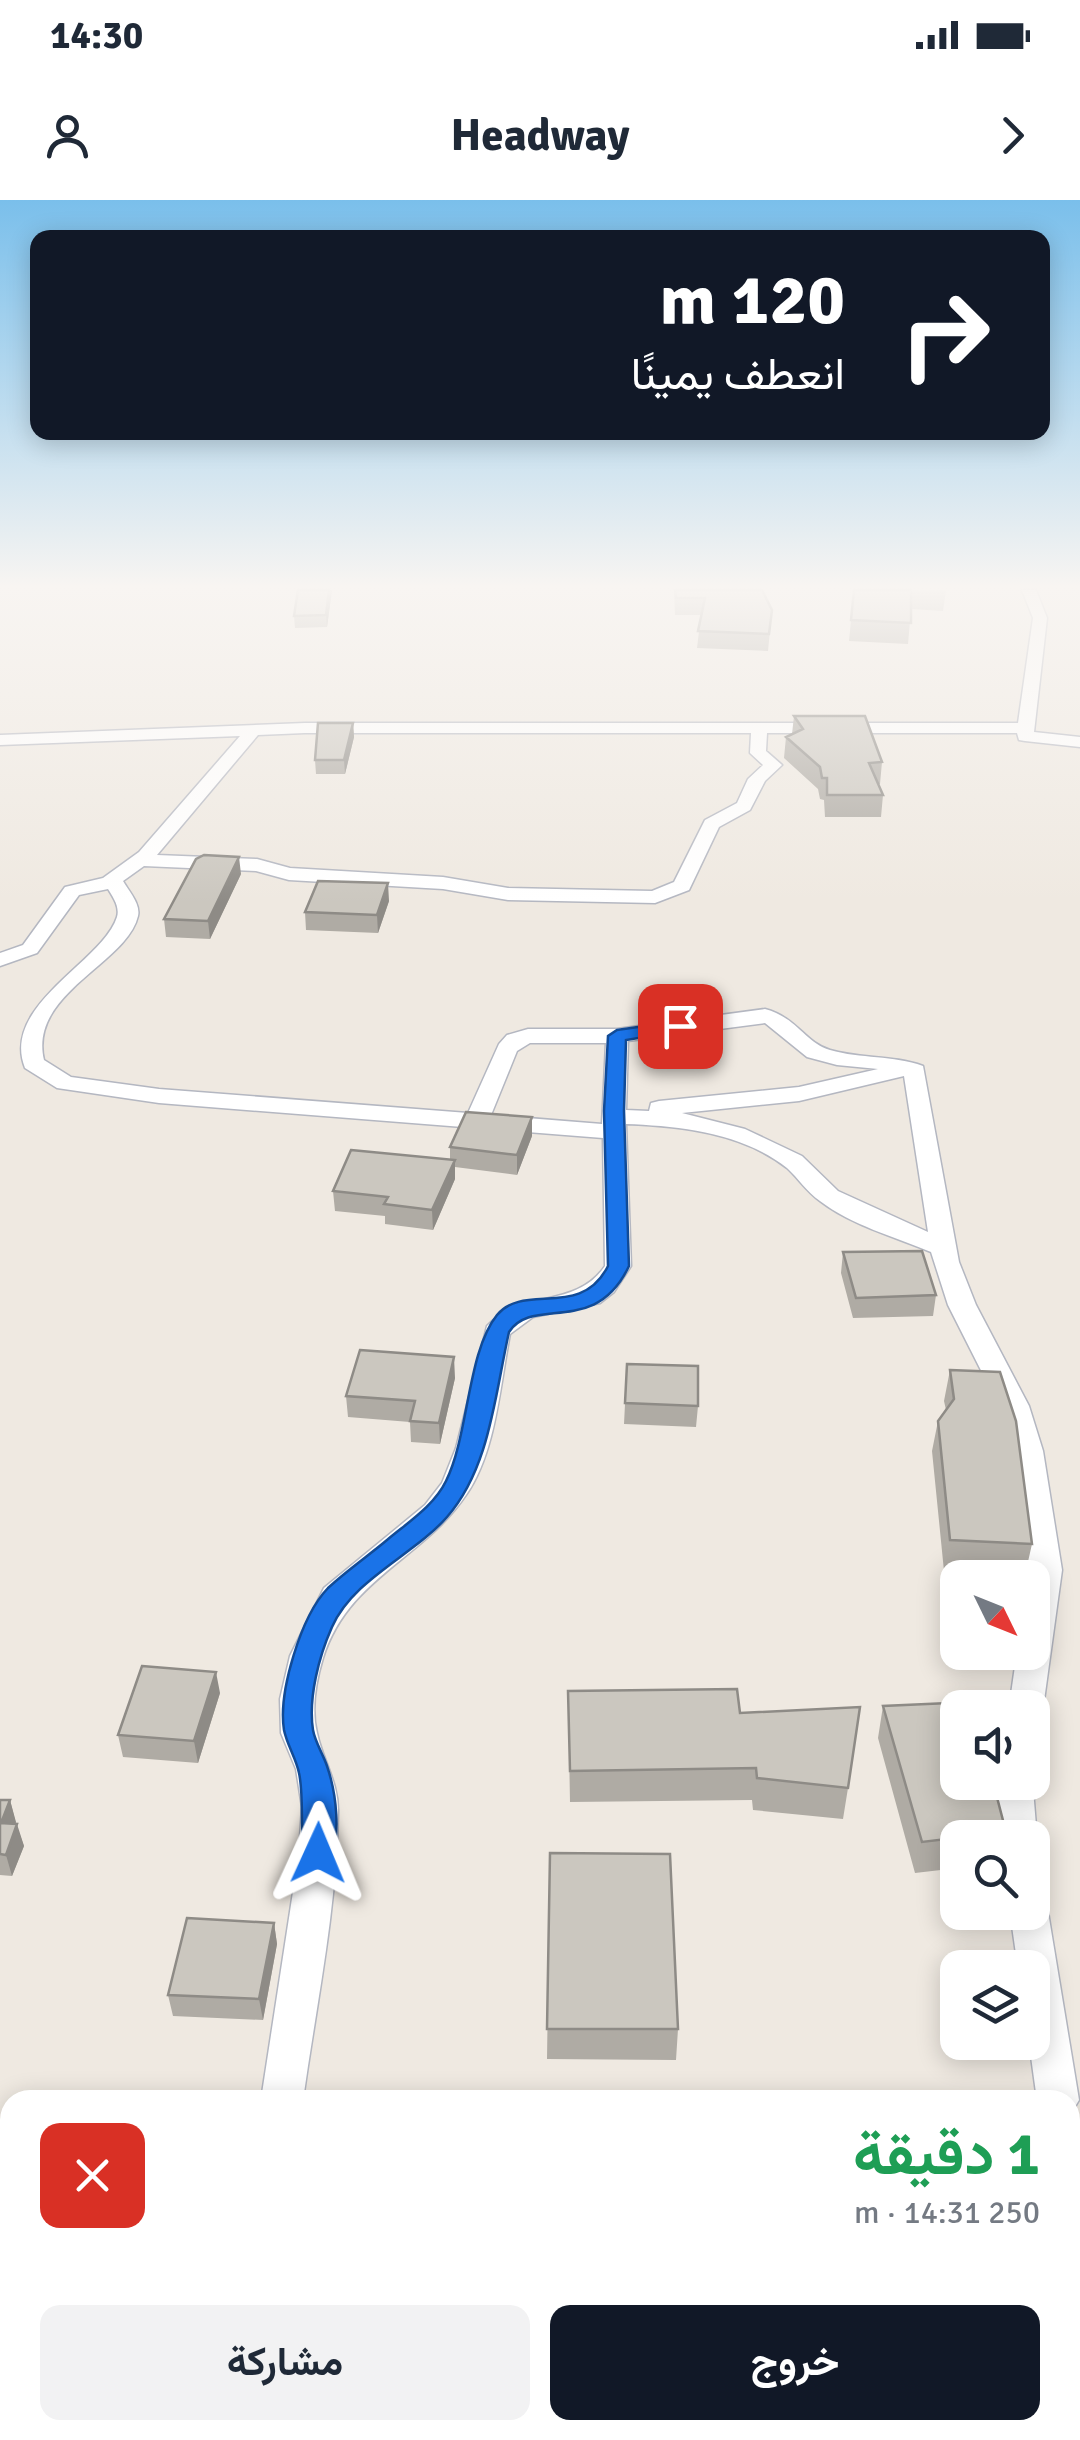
<!DOCTYPE html>
<html lang="ar">
<meta charset="utf-8">
<style>
:root{--surface:#fff;--page:#f2f2f3;--text:#1f2937;--muted:#747a83;--accent:#111827}
body{margin:0;font-family:Signika,Vazirmatn,sans-serif;background:var(--page);color:var(--text);direction:rtl;height:100vh;display:flex;flex-direction:column;font-size:38px;white-space:nowrap}
*{box-sizing:border-box;margin:0}
p{font-size:32px;color:var(--muted)}
.icon{flex:none;width:55px;height:55px;fill:none;stroke:currentColor;stroke-width:2;stroke-linecap:round;stroke-linejoin:round}
.map{position:relative;flex:1;overflow:hidden;direction:ltr}
.panel{position:absolute;left:0px;top:1890px;width:1080px;height:350px;display:flex;flex-direction:column;background:var(--surface);border-radius:30px 30px 0 0;box-shadow:0 5px 25px #0003;direction:rtl}
.panel>*{flex:none}
.top-card{position:absolute;left:30px;top:30px;width:1020px;height:210px;border-radius:20px;box-shadow:0 5px 25px #0003;direction:rtl;background:#111827;color:#fff;overflow:hidden}
.needle{width:65px;rotate:133deg}
.controls{position:absolute;left:940px;top:1360px;display:grid;gap:20px}
.controls a{display:grid;place-items:center;width:110px;height:110px;border-radius:20px;background:var(--surface);box-shadow:0 5px 25px #0003;font-size:50px}
.pin{position:absolute;display:grid;place-items:center;width:85px;height:85px;color:#fff;margin:-42px;border-radius:20px;box-shadow:0 5px 15px #0006}
.me{position:absolute;width:110px;margin:-55px;rotate:1deg;stroke-linejoin:round;filter:drop-shadow(0 0 8px #0008)}
.turn{display:flex;align-items:center;gap:35px;height:210px;padding:0 40px;font-size:45px}
.turn .icon{width:130px;height:130px;stroke-width:2.5}
.turn b{display:block;font-size:70px;line-height:85px}
.round{display:grid;place-items:center;flex:none;width:105px;height:105px;border-radius:20px;background:var(--page)}
.head{display:flex;align-items:center;justify-content:space-between;height:170px;padding:0 40px}
h1{font-size:60px;font-weight:700;line-height:75px;color:#1e9e55}
.action{display:flex;gap:20px;margin-top:auto;padding:20px 40px}
.action a{flex:1;height:115px;border-radius:20px;background:var(--accent);color:#fff;font-size:40px;font-weight:700;line-height:115px;text-align:center}
.action a+a{background:var(--page);color:var(--text)}
.status{display:flex;justify-content:space-between;align-items:center;height:70px;padding:0 50px;background:var(--surface);direction:ltr}
.status svg{height:28px;fill:currentColor}
header{display:flex;justify-content:space-between;align-items:center;height:130px;padding:0 40px;background:var(--surface);font-size:45px;font-weight:700}
.map>svg:first-child{display:block}
.lines{fill:none;stroke-linecap:round;stroke-linejoin:round}
.minor-casing{stroke:#b4b7c1;stroke-width:3}
.minor{fill:#fff;fill-rule:evenodd}
.wall{fill:#afaba4}
.shaded-wall{fill:#8e8b86}
.building{fill:#cbc7bf;stroke:#8e8b86;stroke-width:2.5}
.route{fill:#1a73e8;stroke:#114b97;stroke-width:2.5}
</style>
<div class="status"><b>14:30</b><svg viewBox="0 0 49 12"><path d="M0 12V9h3v3zM5 12V6h3v6zM10 12V3h3v9zM15 12V0h3v12zM26 1h20v11H26zM47 4h2v5h-2z"/></svg></div>
<header><svg class="icon" aria-label="forward" viewBox="0 0 24 24"><path d="M9 5l7 7-7 7"/></svg>Headway<svg class="icon" aria-label="person" viewBox="0 0 24 24"><circle cx="12" cy="8" r="4"/><path d="M4 21q1-7 8-7t8 7"/></svg></header>
<div class="map">
<svg width="1080" height="2240" viewBox="0 0 1080 2240">
<rect width="100%" height="100%" fill="#efe9e1"/>
<g class="lines">
<g class="minor-casing">
<path id="minor" d="M 1022,390 L 1036,390 L 1047,418 L 1034,532 L 1080,537 L 1080,547 L 1025,541 L 1019,540 L 1017,533 L 767,533 L 766,551 L 782,565 L 765,581 L 750,610 L 719,627 L 689,690 L 655,703 L 508,700 L 443,689 L 289,680 L 256,671 L 144,666 L 123,681 C 128,690 141,704 138,716 C 127,764 28,793 44,860 L 71,877 L 159,889 L 468,913 L 499,844 L 507,835 L 528,829 L 617,829 L 765,809 C 798,818 804,842 830,850 C 861,859 893,855 923,866 L 959,1062 L 976,1105 L 1029,1206 L 1043,1251 L 1062,1370 L 1043,1508 L 1032,1520 L 1032,1508 L 1009,1508 L 1017,1452 L 1032,1452 L 1032,1378 L 1029,1378 L 1013,1251 L 999,1206 L 948,1105 L 931,1052 C 895,1037 851,1025 820,1001 C 807,992 798,978 787,968 C 743,933 680,926 626,924 L 631,1066 L 614,1092 L 600,1103 L 533,1117 L 510,1134 C 500,1185 496,1252 466,1295 C 423,1359 348,1378 323,1458 C 316,1481 311,1509 317,1533 C 323,1561 339,1583 338,1613 C 337,1709 316,1806 303,1900 L 261,1900 L 299,1653 L 302,1607 L 296,1569 L 281,1533 L 280,1499 L 290,1456 L 324,1388 L 425,1305 L 442,1283 L 456,1248 L 487,1126 C 522,1089 576,1109 605,1066 L 603,938 L 159,903 L 57,888 L 25,868 C 0,805 103,762 117,717 C 120,707 113,697 108,689 L 79,695 L 37,753 L 0,766 L 0,753 L 23,745 L 65,687 L 103,678 L 139,652 L 240,536 L 0,545 L 0,535 L 305,523 L 1018,523 L 1033,418 ZM 305,533 L 751,533 L 750,553 L 763,565 L 748,579 L 737,603 L 705,620 L 674,682 L 652,691 L 508,688 L 443,677 L 290,668 L 257,659 L 157,655 L 258,535 ZM 765,823 L 807,857 L 837,865 L 878,869 L 799,887 L 659,901 L 651,903 L 649,911 L 626,910 L 628,841 ZM 530,843 L 606,843 L 602,924 L 491,915 L 517,851 ZM 904,876 L 928,1032 L 838,991 L 802,956 L 745,929 L 682,913 L 799,901 Z
M 1032,1577 L 1037,1638 L 1032,1646 L 1032,1638 L 999,1638 L 999,1582 L 1032,1582 Z
M 1032,1696 L 1043,1700 L 1048,1712 L 1079,1900 L 1070,1915 L 1070,1900 L 1037,1900 L 1029,1842 L 1032,1842 L 1032,1768 L 1018,1768 L 1010,1712 L 1032,1712 Z
M 1070,1957 L 1080,1961 L 1080,2066 L 1070,2062 Z
M 219,2230 L 267,2230 L 266,2240 L 218,2240 Z"/>
</g>
<use href="#minor" class="minor"/>
</g>
<path class="wall" d="M 332,390 L 327,427 L 295,428 L 294,416 Z
M 674,390 L 762,390 L 772,410 L 768,451 L 697,448 L 701,415 L 675,415 Z
M 854,390 L 946,390 L 943,411 L 911,409 L 908,444 L 849,441 Z
M 794,516 L 882,562 L 880,584 L 878,584 L 883,595 L 881,617 L 825,617 L 824,600 L 820,599 L 818,589 L 784,558 L 786,537 L 792,534 Z
M 353,523 L 354,537 L 345,574 L 316,574 L 315,560 Z
M 241,674 L 210,739 L 166,737 L 164,719 Z
M 389,701 L 378,733 L 306,730 L 305,712 Z
M 532,936 L 517,975 L 455,967 L 455,979 L 433,1030 L 385,1024 L 385,1016 L 335,1011 L 333,991 L 450,959 L 450,947 Z
M 843,1052 L 936,1095 L 933,1116 L 853,1118 L 841,1073 Z
M 627,1164 L 698,1206 L 696,1227 L 624,1224 Z
M 950,1170 L 1032,1344 L 1025,1375 L 944,1371 L 932,1251 L 938,1221 L 946,1210 L 944,1201 Z
M 455,1178 L 440,1244 L 411,1242 L 410,1222 L 348,1217 L 346,1196 Z
M 568,1491 L 740,1513 L 848,1588 L 843,1619 L 753,1610 L 752,1600 L 570,1602 Z
M 220,1493 L 198,1563 L 123,1557 L 118,1535 Z
M 883,1506 L 1006,1632 L 1005,1638 L 958,1638 L 958,1668 L 915,1673 L 878,1538 Z
M 0,1600 L 10,1600 L 16,1624 L 24,1646 L 12,1676 L 0,1675 Z
M 550,1653 L 678,1829 L 676,1860 L 547,1859 Z
M 274,1723 L 277,1744 L 263,1820 L 173,1816 L 168,1795 Z
M 794,2230 L 1063,2230 L 1065,2240 L 795,2240 Z"/>
<path class="shaded-wall" d="M 329,390 L 332,390 L 327,427 L 326,415 Z
M 353,523 L 354,537 L 345,574 L 344,560 Z
M 239,657 L 241,674 L 210,739 L 208,721 Z
M 388,683 L 389,701 L 378,733 L 377,715 Z
M 532,917 L 532,936 L 517,975 L 517,955 Z
M 455,960 L 455,979 L 433,1030 L 432,1010 Z
M 454,1157 L 455,1178 L 440,1244 L 439,1223 Z
M 216,1472 L 220,1493 L 198,1563 L 194,1541 Z
M 10,1600 L 16,1622 L 8,1644 L 1,1623 Z
M 17,1624 L 24,1646 L 12,1676 L 6,1655 Z
M 274,1723 L 277,1744 L 263,1820 L 259,1799 Z"/>
<path class="building" d="M 298,390 L 329,390 L 326,415 L 294,416 Z
M 675,390 L 762,390 L 772,410 L 769,434 L 698,431 L 705,398 L 676,398 Z
M 854,390 L 911,390 L 911,423 L 851,420 Z
M 794,516 L 865,516 L 882,562 L 869,563 L 883,595 L 827,595 L 827,578 L 822,578 L 820,567 L 786,537 L 803,529 Z
M 318,523 L 353,523 L 344,560 L 315,560 Z
M 204,655 L 239,657 L 208,721 L 164,719 L 196,659 Z
M 318,681 L 388,683 L 377,715 L 305,712 Z
M 466,912 L 532,917 L 517,955 L 450,947 Z
M 351,950 L 455,960 L 432,1010 L 384,1004 L 388,997 L 333,991 Z
M 922,1051 L 936,1095 L 856,1098 L 843,1052 Z
M 360,1150 L 454,1157 L 439,1223 L 410,1221 L 415,1201 L 346,1196 Z
M 627,1164 L 698,1166 L 698,1206 L 625,1203 Z
M 950,1170 L 1000,1172 L 1016,1221 L 1032,1344 L 950,1340 L 938,1221 L 954,1199 Z
M 142,1466 L 216,1472 L 194,1541 L 118,1535 Z
M 737,1489 L 740,1513 L 860,1507 L 848,1588 L 757,1578 L 756,1568 L 570,1571 L 568,1491 Z
M 971,1502 L 973,1508 L 958,1508 L 958,1582 L 993,1582 L 1006,1632 L 922,1642 L 883,1506 Z
M 0,1600 L 10,1600 L 1,1623 L 17,1624 L 6,1655 L 0,1654 Z
M 550,1653 L 670,1654 L 678,1829 L 547,1829 Z
M 187,1718 L 274,1723 L 259,1799 L 168,1795 Z
M 804,2230 L 1063,2230 L 1065,2240 L 805,2240 Z"/>
<linearGradient id="sky" x2="0" y2="1"><stop stop-color="#7abfeb"/><stop offset="0.55" stop-color="#f8f5f2"/><stop offset="1" stop-color="#f8f5f2" stop-opacity="0"/></linearGradient>
<rect width="1080" height="703" fill="url(#sky)"/>
<path class="route" d="M 680,821 L 690,826 L 687,830 L 626,840 L 624,911 L 629,1066 C 595,1138 533,1095 509,1132 C 495,1194 490,1268 447,1317 C 414,1355 353,1379 332,1427 C 319,1456 308,1498 313,1530 C 315,1542 323,1554 327,1566 C 336,1592 342,1637 329,1663 L 318,1667 L 308,1663 C 298,1644 305,1599 299,1573 C 296,1558 287,1545 284,1530 C 278,1492 301,1416 328,1388 C 346,1371 368,1356 387,1340 C 407,1323 434,1306 446,1281 C 469,1235 467,1152 497,1115 C 524,1082 581,1120 608,1066 L 604,911 L 608,836 L 617,830 Z"/>
</svg>
<div class="controls">
<a><svg class="needle" viewBox="-14 -14 28 28"><path d="M0-13l5 13h-10z" fill="#e53935"/><path d="M0 13l5-13h-10z" fill="#747a83"/></svg></a>
<a><svg class="icon" aria-label="sound" viewBox="0 0 24 24"><path d="M4 9h4l5-4v14l-5-4H4zM17 9q2 3 0 6"/></svg></a>
<a><svg class="icon" aria-label="search" viewBox="0 0 24 24"><circle cx="10" cy="10" r="6"/><path d="M15 15l6 6"/></svg></a>
<a><svg class="icon" aria-label="layers" viewBox="0 0 24 24"><path d="M12 4l9 5-9 5-9-5zM3 14l9 5 9-5"/></svg></a>
</div>
<div class="pin" style="left:680px;top:826px;background:#d93025"><svg class="icon" aria-label="arrive" viewBox="0 0 24 24"><path d="M6 21V4h12l-3 4 3 4H6"/></svg></div>
<svg class="me" style="left:318px;top:1653px" viewBox="-20 -20 40 40"><path d="M0-17L14 15 0 8-14 15z" fill="#1a73e8" stroke="#fff" stroke-width="4"/></svg>
<div class="top-card">
<div class="turn"><svg class="icon" aria-label="right" viewBox="0 0 24 24"><path d="M7 20v-9h11M14 6l5 5-5 5"/></svg><div><b>120 m</b>انعطف يمينًا</div></div>
</div>
<section class="panel">
<div class="head"><div><h1>1 دقيقة</h1><p>250 m · 14:31</p></div><a class="round" style="background:#d93025;color:#fff"><svg class="icon" aria-label="close" viewBox="0 0 24 24"><path d="M6 6l12 12M18 6L6 18"/></svg></a></div>
<div class="action"><a>خروج</a><a>مشاركة</a></div>
</section>
</div>
